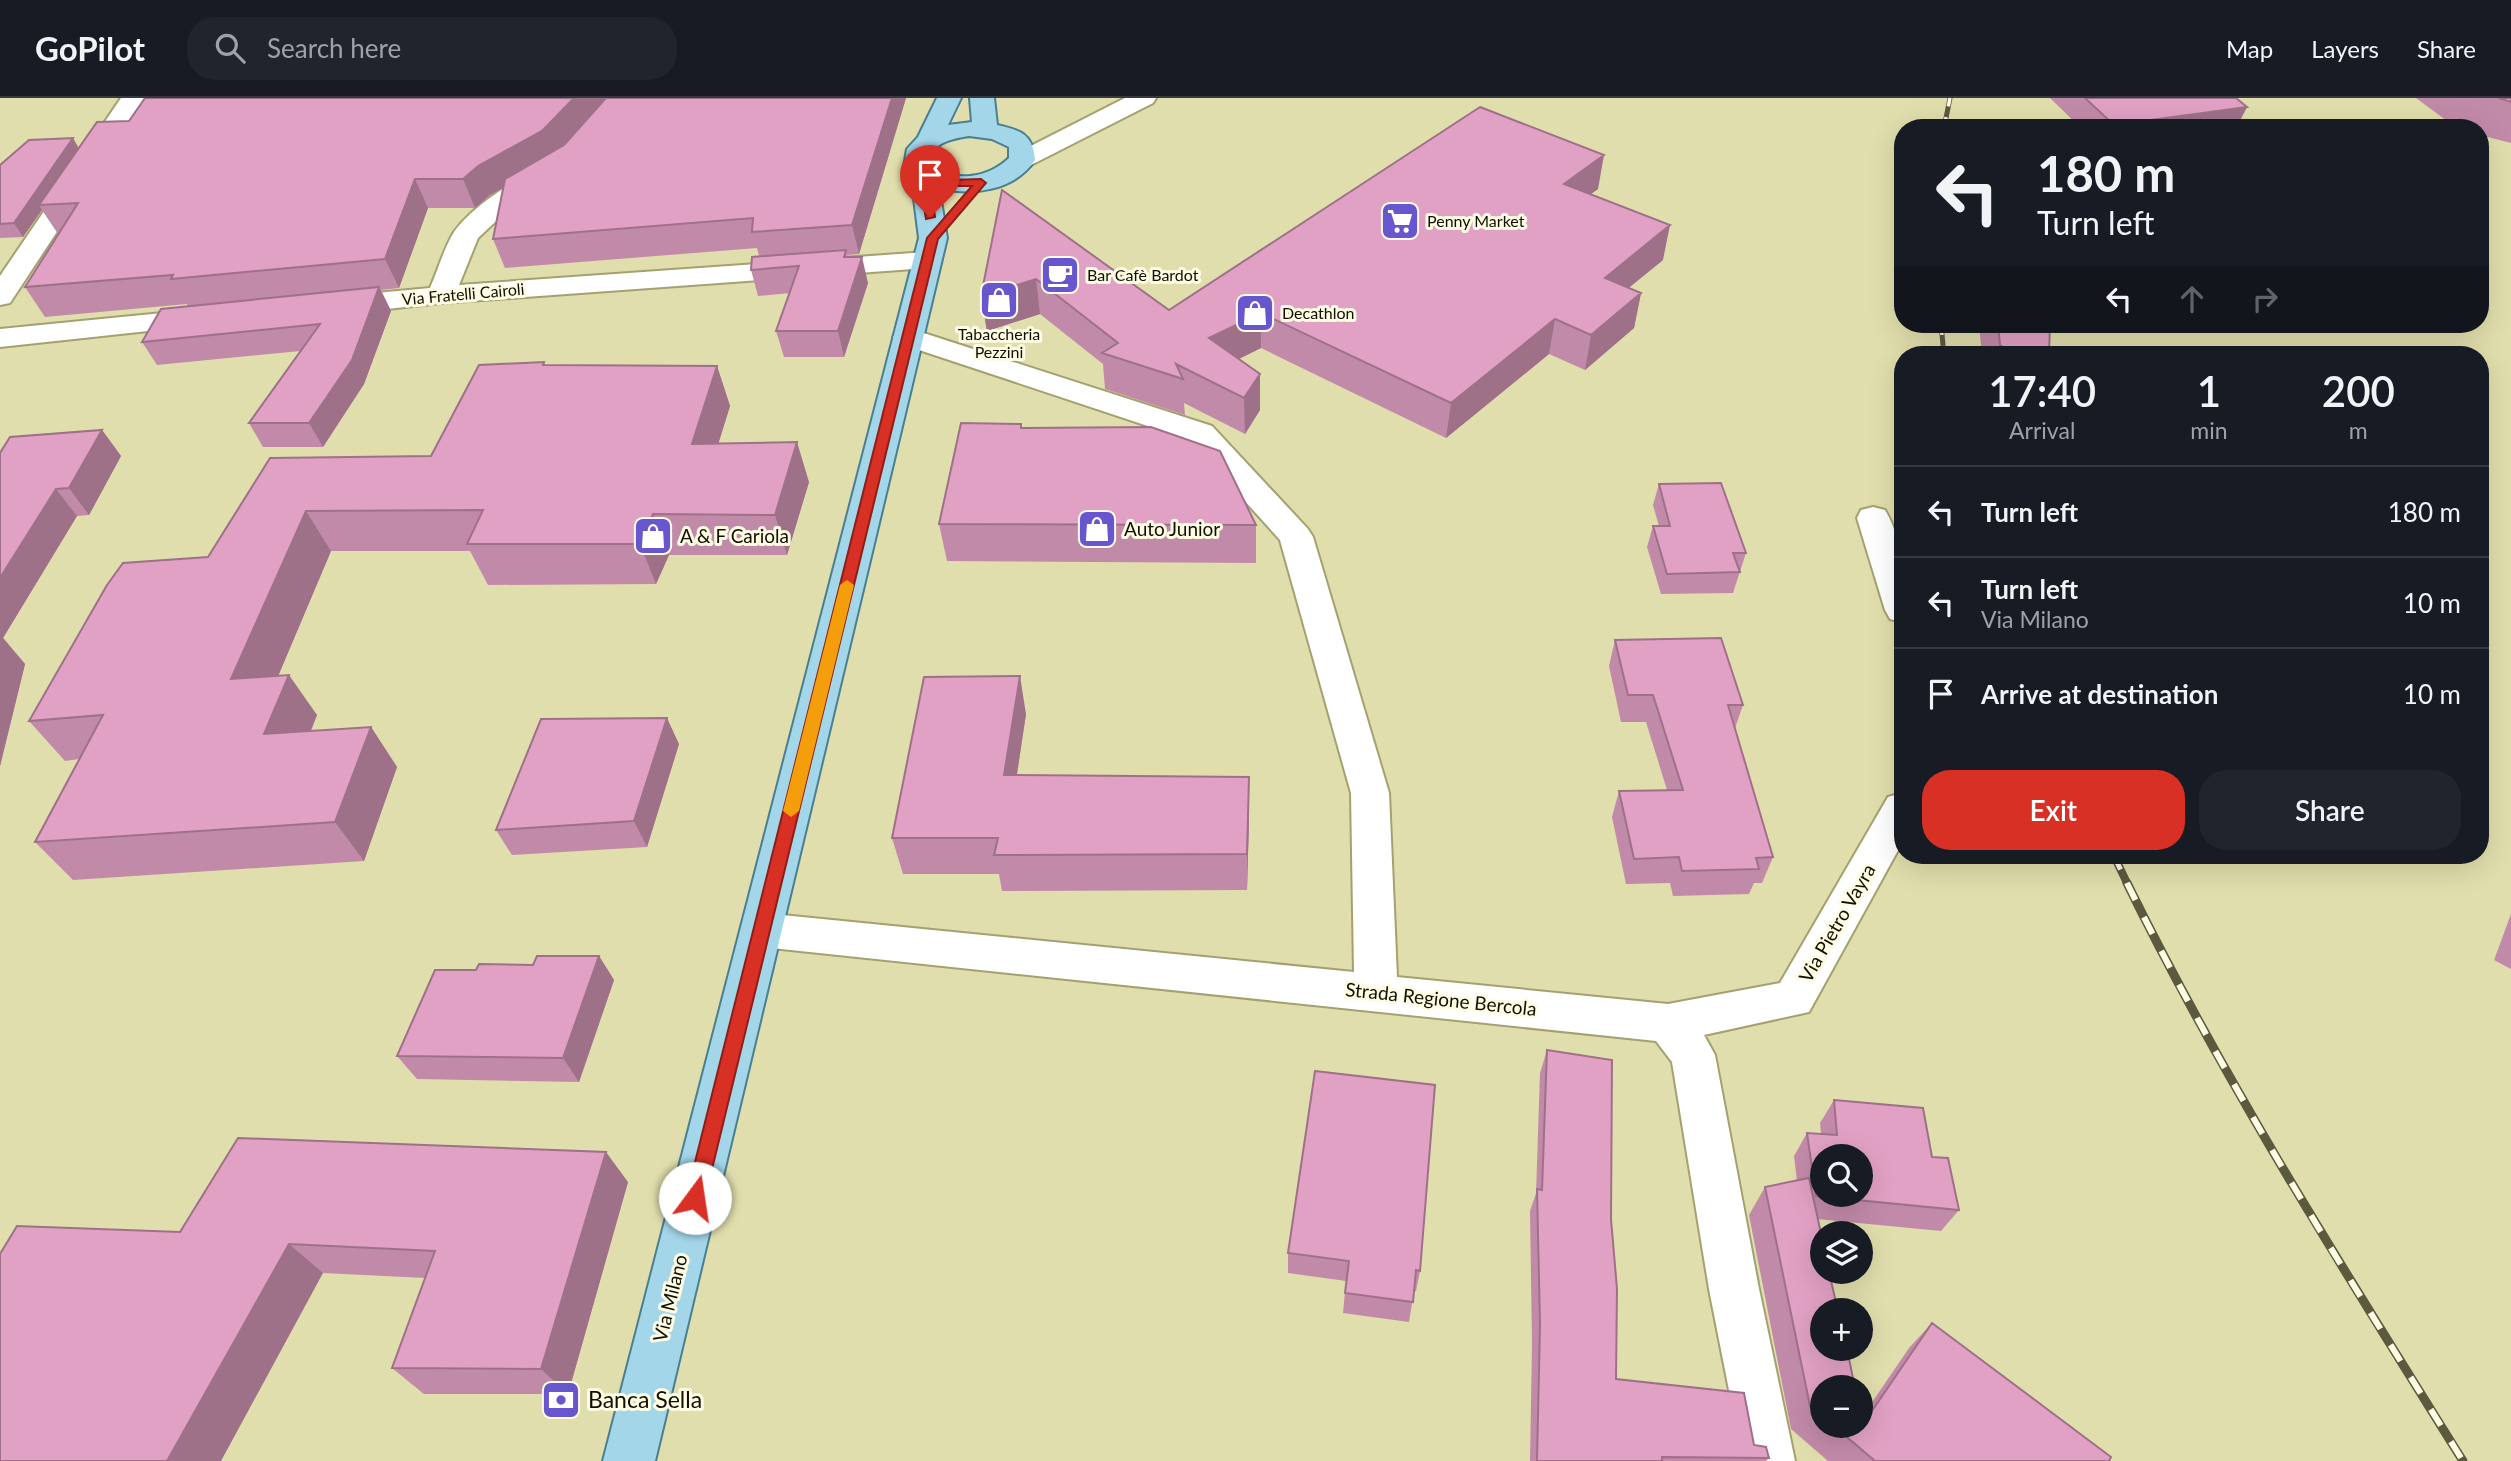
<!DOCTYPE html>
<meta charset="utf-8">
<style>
:root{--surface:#171b24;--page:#20242c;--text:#f1f3f6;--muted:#9ea1a6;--line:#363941;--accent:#d93025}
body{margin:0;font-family:Lato,sans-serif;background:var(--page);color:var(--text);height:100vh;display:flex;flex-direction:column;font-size:26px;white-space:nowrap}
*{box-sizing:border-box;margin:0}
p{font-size:23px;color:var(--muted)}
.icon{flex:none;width:38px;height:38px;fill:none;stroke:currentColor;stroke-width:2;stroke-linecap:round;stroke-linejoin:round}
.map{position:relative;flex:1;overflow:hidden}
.sheet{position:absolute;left:1894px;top:248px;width:595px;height:518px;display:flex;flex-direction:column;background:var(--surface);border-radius:28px;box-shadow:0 7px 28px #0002}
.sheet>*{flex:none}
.guide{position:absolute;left:1894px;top:21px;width:595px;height:214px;border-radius:28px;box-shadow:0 7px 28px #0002;background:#171b24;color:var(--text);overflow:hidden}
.buttons{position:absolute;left:1810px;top:1046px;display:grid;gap:14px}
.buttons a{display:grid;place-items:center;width:63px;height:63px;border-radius:50%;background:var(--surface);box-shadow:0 7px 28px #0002;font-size:35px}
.pin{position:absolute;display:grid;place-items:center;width:60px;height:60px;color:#fff;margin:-72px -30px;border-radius:50% 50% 50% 0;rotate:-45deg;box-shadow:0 0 7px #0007}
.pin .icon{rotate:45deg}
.me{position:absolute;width:77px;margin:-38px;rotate:14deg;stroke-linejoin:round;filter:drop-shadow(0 0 5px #0008)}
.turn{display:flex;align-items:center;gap:24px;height:147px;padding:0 28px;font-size:32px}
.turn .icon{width:91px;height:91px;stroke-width:2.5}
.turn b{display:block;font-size:49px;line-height:60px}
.lanes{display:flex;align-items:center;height:66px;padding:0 28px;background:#0003;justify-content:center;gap:35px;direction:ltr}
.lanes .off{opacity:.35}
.eta{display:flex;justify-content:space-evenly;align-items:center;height:119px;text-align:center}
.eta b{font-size:42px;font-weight:600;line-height:49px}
.cta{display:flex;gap:14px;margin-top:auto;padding:14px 28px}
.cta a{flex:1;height:80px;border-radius:28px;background:var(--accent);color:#fff;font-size:28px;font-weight:600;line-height:80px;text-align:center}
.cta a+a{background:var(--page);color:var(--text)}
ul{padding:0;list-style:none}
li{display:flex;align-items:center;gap:21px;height:91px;padding:0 28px;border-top:2px solid var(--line)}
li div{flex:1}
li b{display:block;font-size:26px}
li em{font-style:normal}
header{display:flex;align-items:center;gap:42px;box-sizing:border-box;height:98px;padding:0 35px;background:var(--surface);border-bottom:2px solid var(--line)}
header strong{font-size:33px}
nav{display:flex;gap:38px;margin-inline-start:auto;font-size:24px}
.search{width:490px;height:63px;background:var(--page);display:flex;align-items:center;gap:18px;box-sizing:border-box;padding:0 24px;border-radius:28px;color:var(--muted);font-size:26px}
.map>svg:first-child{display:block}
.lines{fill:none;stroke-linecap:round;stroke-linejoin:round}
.minor-casing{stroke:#a4a171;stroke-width:4}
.major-casing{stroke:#497f8f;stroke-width:4}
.minor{fill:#fff;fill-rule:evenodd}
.major{fill:#a4d6ea;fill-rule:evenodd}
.rail-far2-casing{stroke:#5b5a3f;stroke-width:5}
.rail-far1-casing{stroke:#5b5a3f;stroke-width:8}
.rail-casing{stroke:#5b5a3f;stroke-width:9}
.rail-far2{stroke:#fefde4;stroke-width:3.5;stroke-dasharray:11;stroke-linecap:butt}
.rail-far1{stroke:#fefde4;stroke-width:5;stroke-dasharray:15;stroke-linecap:butt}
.rail{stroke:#fefde4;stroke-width:6;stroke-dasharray:19;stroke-linecap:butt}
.wall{fill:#c28aa9}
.shaded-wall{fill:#9e7189}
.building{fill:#e1a1c4;stroke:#9e7189;stroke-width:2;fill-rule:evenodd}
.route{fill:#d93025;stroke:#8d1f18;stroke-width:2}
.slow{fill:#f59e0b}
.labels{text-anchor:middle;stroke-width:6;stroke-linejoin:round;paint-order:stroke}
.far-poi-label{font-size:16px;fill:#100f01;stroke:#fefde4;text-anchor:start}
.far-street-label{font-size:16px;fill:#100f01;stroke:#fefde4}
.poi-label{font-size:19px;fill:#100f01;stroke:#fefde4;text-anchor:start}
.street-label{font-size:19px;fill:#100f01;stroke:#fefde4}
.near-poi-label{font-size:23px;fill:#100f01;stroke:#fefde4;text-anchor:start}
</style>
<header>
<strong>GoPilot</strong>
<div class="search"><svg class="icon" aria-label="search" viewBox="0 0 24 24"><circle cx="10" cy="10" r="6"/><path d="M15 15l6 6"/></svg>Search here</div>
<nav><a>Map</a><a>Layers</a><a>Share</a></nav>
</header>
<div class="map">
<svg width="2511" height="1363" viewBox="0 0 2511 1363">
<rect width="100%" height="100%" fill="#e0deac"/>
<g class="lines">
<g class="minor-casing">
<path id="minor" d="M 121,0 L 145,0 L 10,205 L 0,207 L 0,178 Z
M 1125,0 L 1156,0 L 1153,5 L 1031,67 L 1022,70 L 1013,67 L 1009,62 L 1013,57 Z
M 544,72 L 553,75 L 557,80 L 553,85 L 509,111 L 478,140 L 459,187 L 927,154 L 937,156 L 941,162 L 937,168 L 927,170 L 441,205 L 333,217 L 323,214 L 319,208 L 323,202 L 333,199 L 430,190 C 438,172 444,150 454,134 C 471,110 515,79 544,72 Z
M 203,211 L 213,214 L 217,220 L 213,226 L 0,249 L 0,231 Z
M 908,230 L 1212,328 L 1308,431 L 1313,439 L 1389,695 L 1397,879 L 1668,906 L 1780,885 L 1888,699 L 1902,695 L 1902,745 L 1809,914 L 1704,937 L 1715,957 L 1759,1191 L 1795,1363 L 1743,1363 L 1709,1191 L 1672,964 L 1656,943 L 762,849 L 747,844 L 741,832 L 747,820 L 762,815 L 1354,874 L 1351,695 L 1280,442 L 1190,342 L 898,245 L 893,239 L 898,233 Z
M 1873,409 L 1885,412 C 1905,445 1904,487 1902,524 L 1890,521 L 1885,512 L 1857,420 L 1861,412 Z"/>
</g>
<g class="major-casing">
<path id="major" d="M 937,0 L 961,0 L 948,27 L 972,24 L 970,0 L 994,0 L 997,27 C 1020,32 1033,36 1035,62 C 1014,93 973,98 939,90 L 947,140 L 655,1363 L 603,1363 L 919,140 L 911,77 L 904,69 L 907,51 L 918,39 ZM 969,38 L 992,41 L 1009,49 L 1009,60 C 987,81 954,85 930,66 C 929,45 951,41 969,38 Z"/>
</g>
<use href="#minor" class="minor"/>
<use href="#major" class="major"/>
<g class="rail-far2-casing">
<path id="rail-far2" d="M 1944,30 L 1950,0
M 1941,226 L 1944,257"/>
</g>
<g class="rail-far1-casing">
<path id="rail-far1" d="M 2114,758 L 2128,787"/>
</g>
<g class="rail-casing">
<path id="rail" d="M 2127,785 C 2225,985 2345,1174 2463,1363"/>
</g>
<use href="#rail-far2" class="rail-far2"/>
<use href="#rail-far1" class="rail-far1"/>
<use href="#rail" class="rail"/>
</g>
<path class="wall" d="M 906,0 L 859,156 L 847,157 L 848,159 L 868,185 L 844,259 L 784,259 L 776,233 L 790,195 L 758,198 L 751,172 L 759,158 L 757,150 L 505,170 L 493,141 L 503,89 L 490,97 L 475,110 L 428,110 L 399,190 L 381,192 L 391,213 L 364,286 L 323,349 L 263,349 L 249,325 L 300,253 L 157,267 L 142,244 L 187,208 L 187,206 L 45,219 L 25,189 L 58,136 L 42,112 L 23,139 L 0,140 L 0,67 L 79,50 Z
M 2050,0 L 2236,0 L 2247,9 L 2236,30 L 2081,30 Z
M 2416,0 L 2511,0 L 2511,45 L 2480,37 L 2480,30 L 2463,30 L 2447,23 Z
M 1598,91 L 1590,96 L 1663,162 L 1628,190 L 1641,195 L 1634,230 L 1585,272 L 1549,256 L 1446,340 L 1261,250 L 1239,261 L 1260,276 L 1260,312 L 1245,336 L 1184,305 L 1185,317 L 1105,291 L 1103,266 L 1040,216 L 987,233 L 981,198 L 1002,92 L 1169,212 Z
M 1979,226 L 2050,226 L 2049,257 L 1982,257 Z
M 544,264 L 545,267 L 717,268 L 730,308 L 718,345 L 809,384 L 787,457 L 669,457 L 656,486 L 488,487 L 470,453 L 331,453 L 278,578 L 317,617 L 311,633 L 371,629 L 397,669 L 364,763 L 73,782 L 35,744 L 79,661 L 65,663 L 29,623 L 208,459 L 270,360 L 431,358 Z
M 1021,326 L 1022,330 L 1256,427 L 1256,465 L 947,463 L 939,426 Z
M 102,332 L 121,358 L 89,417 L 77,418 L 3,540 L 25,566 L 0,668 L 0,355 Z
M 1659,386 L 1746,455 L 1733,495 L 1661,496 L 1647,449 L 1653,428 L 1659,428 L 1653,407 Z
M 1615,542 L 1743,607 L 1735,630 L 1773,759 L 1762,785 L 1754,785 L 1749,796 L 1673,798 L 1670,785 L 1626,786 L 1612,719 L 1619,693 L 1667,692 L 1646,624 L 1621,624 L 1609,568 Z
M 1026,616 L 1017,677 L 1249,716 L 1247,792 L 1002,793 L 999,776 L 903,776 L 892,740 Z
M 679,646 L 647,749 L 512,757 L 496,732 Z
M 2511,816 L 2511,871 L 2494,862 Z
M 599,858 L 614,882 L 579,984 L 417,981 L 397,958 L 476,872 L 533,867 Z
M 1547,952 L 1611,1121 L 1616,1281 L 1754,1347 L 1769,1360 L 1766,1363 L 1530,1363 L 1532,1246 L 1530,1113 L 1536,1095 L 1540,975 Z
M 1834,1002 L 1932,1059 L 1959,1112 L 1941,1133 L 1817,1121 L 1822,1328 L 1860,1328 L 1862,1319 L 1909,1250 L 1932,1225 L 2109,1363 L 1828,1363 L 1791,1331 L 1749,1117 L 1765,1089 L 1797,1083 L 1794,1058 L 1807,1035 L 1821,1036 L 1820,1025 Z
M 628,1084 L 568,1296 L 424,1296 L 392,1270 L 425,1180 L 323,1175 L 180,1134 Z
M 1288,1155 L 1420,1173 L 1416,1193 L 1414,1193 L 1409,1224 L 1343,1215 L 1346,1183 L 1288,1175 Z"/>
<path class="shaded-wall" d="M 574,0 L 610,0 L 552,62 L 490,97 L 475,110 L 463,81 L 478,68 Z
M 892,0 L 906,0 L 859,156 L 852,127 Z
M 2247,9 L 2236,30 L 2113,30 L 2114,27 Z
M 73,40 L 81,54 L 39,107 L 42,112 L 23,139 L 14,125 Z
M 1604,57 L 1598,91 L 1558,120 L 1564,86 Z
M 415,81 L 428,110 L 399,190 L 385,161 Z
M 1670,127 L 1663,162 L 1598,215 L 1605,180 Z
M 862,159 L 868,185 L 844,259 L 838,233 Z
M 1036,181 L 1040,216 L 987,233 L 981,198 Z
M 379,189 L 391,213 L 364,286 L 323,349 L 309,325 Z
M 1641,195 L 1634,230 L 1585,272 L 1591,237 Z
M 1261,215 L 1261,250 L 1210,275 L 1209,240 Z
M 1555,221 L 1549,256 L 1446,340 L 1451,305 Z
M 717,268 L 730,308 L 706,386 L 692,346 Z
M 1260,276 L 1260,312 L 1245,336 L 1244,300 Z
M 102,332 L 121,358 L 89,417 L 69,390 Z
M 797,344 L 809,384 L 787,457 L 775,417 Z
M 56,391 L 77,418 L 3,540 L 25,566 L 0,668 L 0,480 Z
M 306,413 L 331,453 L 260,621 L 231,581 Z
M 653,416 L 669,457 L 656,486 L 640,446 Z
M 289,577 L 317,617 L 293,675 L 264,636 Z
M 1020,578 L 1026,616 L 1011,714 L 1004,677 Z
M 667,620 L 679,646 L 647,749 L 634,723 Z
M 371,629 L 397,669 L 364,763 L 335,724 Z
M 1249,679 L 1249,716 L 1247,792 L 1247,756 Z
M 599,858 L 614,882 L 579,984 L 563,960 Z
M 606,1054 L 628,1084 L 568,1296 L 541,1271 Z
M 289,1146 L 323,1175 L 221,1363 L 167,1363 Z"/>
<path class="building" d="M 145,0 L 574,0 L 542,33 L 478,68 L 463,81 L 415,81 L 385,161 L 171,181 L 173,177 L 25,189 L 78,105 L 39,107 L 97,24 L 129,23 Z
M 606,0 L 892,0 L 852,127 L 752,134 L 753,120 L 493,141 L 505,81 L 564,47 Z
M 2085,0 L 2236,0 L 2247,9 L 2114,27 Z
M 2498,0 L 2511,0 L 2511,4 L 2502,1 Z
M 1480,9 L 1604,57 L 1564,86 L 1670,127 L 1605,180 L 1641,195 L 1591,237 L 1555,221 L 1451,305 L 1261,215 L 1209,240 L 1260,276 L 1244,300 L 1176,266 L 1183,281 L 1102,255 L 1118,245 L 1036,181 L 981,198 L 1002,92 L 1169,212 Z
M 73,40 L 14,125 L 0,126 L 0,67 L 29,42 Z
M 846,152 L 844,159 L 862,159 L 838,233 L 776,233 L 799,168 L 751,172 L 752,159 Z
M 379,189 L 352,262 L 309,325 L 249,325 L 320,226 L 142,244 L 161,211 Z
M 1998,226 L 2050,226 L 2049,257 L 2013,257 L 2000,247 Z
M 544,264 L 543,267 L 717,268 L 692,346 L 797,344 L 775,417 L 653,416 L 640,446 L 467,446 L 483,412 L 306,413 L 231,581 L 289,577 L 264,636 L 371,629 L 335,724 L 35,744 L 103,617 L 29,623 L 107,487 L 123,465 L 208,459 L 270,360 L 431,358 L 479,267 Z
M 961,325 L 1021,326 L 1021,330 L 1151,329 L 1220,353 L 1256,427 L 939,426 Z
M 102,332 L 69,390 L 56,391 L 0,480 L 0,355 L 10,339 Z
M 1721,385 L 1746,455 L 1733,455 L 1740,474 L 1667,476 L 1653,428 L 1670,428 L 1659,386 Z
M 1721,540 L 1743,607 L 1728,607 L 1773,759 L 1756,760 L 1759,771 L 1682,773 L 1679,759 L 1634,761 L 1619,693 L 1683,692 L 1653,597 L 1628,597 L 1615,542 Z
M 1020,578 L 1004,677 L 1249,679 L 1247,756 L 994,757 L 998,740 L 892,740 L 924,579 Z
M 667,620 L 634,723 L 496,732 L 541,621 Z
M 537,858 L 599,858 L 563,960 L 397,958 L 435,872 L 476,872 L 479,866 L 533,867 Z
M 1547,952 L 1612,962 L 1611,1121 L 1617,1191 L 1616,1281 L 1744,1295 L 1754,1347 L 1766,1349 L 1769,1360 L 1662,1359 L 1662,1363 L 1537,1363 L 1540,1227 L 1537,1091 L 1542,1092 Z
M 1315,973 L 1435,987 L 1420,1173 L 1416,1172 L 1413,1204 L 1345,1195 L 1349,1163 L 1288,1155 Z
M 1834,1002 L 1923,1010 L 1932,1059 L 1948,1060 L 1959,1112 L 1816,1098 L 1807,1035 L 1837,1037 ZM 1822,1059 L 1860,1059 L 1860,1097 L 1822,1097 Z
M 238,1040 L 606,1054 L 541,1271 L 392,1270 L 435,1153 L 289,1146 L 167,1363 L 0,1363 L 0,1156 L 17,1128 L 180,1134 Z
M 1809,1080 L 1822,1140 L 1822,1174 L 1829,1174 L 1838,1213 L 1822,1213 L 1822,1251 L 1847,1251 L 1855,1290 L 1822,1290 L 1822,1318 L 1810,1308 L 1765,1089 Z
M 1932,1225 L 2111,1359 L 2109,1363 L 1875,1363 L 1834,1328 L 1860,1328 L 1860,1312 L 1863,1326 Z"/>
<path class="route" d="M 924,73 L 950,82 L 981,81 L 986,85 L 938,141 L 705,1100 L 702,1106 L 695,1109 L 689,1106 L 686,1100 L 927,140 L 972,88 L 949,88 L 930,82 L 935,119 L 926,121 L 919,76 Z"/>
<path class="slow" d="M 847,482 L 854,487 L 799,713 L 791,719 L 783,713 L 840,487 Z"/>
<defs>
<g id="supermarket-square" transform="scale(2.0125)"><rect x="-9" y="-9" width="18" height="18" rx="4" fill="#6856cf" stroke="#fefde4"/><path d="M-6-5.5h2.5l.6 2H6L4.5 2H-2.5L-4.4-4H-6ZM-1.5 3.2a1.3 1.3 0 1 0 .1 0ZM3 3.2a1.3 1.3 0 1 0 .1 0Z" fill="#fff"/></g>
<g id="cafe-square" transform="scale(2.0125)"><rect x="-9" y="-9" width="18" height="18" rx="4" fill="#6856cf" stroke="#fefde4"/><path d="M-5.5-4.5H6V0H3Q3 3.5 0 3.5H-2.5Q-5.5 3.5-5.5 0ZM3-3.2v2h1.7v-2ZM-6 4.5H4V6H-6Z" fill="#fff"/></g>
<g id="shop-square" transform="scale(2.0125)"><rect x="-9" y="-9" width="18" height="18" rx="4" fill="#6856cf" stroke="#fefde4"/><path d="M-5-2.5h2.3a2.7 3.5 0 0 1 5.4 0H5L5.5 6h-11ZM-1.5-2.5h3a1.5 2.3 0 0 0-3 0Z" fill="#fff"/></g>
<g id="bank-square" transform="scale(2.0125)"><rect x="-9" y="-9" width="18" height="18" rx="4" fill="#6856cf" stroke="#fefde4"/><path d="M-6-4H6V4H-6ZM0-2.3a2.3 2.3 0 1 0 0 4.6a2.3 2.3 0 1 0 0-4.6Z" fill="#fff"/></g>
</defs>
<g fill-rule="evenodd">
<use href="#supermarket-square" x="1400" y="123"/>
<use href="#cafe-square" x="1060" y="177"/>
<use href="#shop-square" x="999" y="202"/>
<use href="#shop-square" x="1255" y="215"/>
<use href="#shop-square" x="1097" y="431"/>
<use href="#shop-square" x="653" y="438"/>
<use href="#bank-square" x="561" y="1302"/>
</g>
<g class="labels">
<g class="far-poi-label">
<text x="1427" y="129">Penny Market</text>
<text x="1087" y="183">Bar Cafè Bardot</text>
<text x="1282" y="221">Decathlon</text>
<text x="999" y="242" text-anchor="middle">Tabaccheria<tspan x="999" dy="18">Pezzini</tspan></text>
</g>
<g class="far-street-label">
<text transform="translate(463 196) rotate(-5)" y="6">Via Fratelli Cairoli</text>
</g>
<g class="poi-label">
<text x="1124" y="438">Auto Junior</text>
<text x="680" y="445">A &amp; F Cariola</text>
</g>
<g class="street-label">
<text transform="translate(1837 825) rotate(-60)" y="7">Via Pietro Vayra</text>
<text transform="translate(1441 901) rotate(6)" y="7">Strada Regione Bercola</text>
<text transform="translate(670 1200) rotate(-76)" y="7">Via Milano</text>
</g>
<g class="near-poi-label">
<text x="588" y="1310">Banca Sella</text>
</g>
</g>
</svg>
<div class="buttons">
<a><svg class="icon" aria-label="search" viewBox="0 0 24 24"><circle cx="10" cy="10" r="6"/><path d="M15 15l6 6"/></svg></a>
<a><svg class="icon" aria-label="layers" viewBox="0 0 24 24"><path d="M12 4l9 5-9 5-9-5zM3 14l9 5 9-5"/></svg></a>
<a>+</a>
<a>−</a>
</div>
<div class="pin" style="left:930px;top:119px;background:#d93025"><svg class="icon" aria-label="arrive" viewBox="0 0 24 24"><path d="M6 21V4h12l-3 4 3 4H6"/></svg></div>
<svg class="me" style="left:695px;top:1100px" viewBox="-20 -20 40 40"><circle r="19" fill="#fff"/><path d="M0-13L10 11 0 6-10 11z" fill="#d93025"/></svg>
<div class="guide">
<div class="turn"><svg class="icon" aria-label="left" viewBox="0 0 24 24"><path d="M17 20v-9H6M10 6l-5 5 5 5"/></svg><div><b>180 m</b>Turn left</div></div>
<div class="lanes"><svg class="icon" aria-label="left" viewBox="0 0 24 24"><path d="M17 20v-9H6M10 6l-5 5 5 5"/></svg><svg class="icon off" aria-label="ahead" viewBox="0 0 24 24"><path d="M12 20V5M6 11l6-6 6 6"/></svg><svg class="icon off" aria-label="right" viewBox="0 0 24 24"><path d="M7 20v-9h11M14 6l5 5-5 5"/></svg></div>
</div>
<section class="sheet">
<div class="eta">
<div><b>17:40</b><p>Arrival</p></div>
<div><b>1</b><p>min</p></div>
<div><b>200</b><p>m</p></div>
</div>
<ul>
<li><svg class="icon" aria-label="left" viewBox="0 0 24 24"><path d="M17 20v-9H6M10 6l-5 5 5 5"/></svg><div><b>Turn left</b></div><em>180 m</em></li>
<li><svg class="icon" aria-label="left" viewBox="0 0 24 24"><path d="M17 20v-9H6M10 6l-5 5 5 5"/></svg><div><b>Turn left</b><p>Via Milano</p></div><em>10 m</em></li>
<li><svg class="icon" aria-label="arrive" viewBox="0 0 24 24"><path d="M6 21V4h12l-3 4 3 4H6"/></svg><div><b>Arrive at destination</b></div><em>10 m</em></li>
</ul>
<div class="cta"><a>Exit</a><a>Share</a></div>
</section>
</div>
